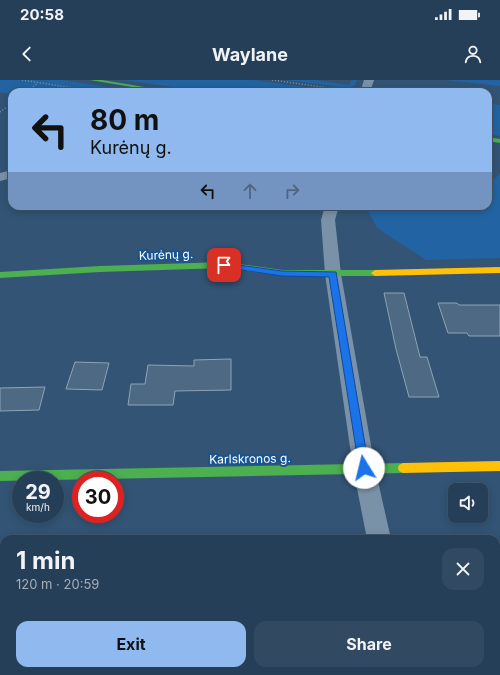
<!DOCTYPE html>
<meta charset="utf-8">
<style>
:root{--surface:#263f58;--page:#324a61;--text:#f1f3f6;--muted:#a4afba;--line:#42586e;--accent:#90b9f0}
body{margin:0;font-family:Inter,sans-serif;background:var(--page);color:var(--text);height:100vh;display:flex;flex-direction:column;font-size:15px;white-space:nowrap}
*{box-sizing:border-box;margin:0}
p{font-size:13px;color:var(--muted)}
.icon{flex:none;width:22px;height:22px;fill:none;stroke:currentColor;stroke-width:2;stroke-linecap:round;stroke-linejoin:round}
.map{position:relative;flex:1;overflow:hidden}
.drawer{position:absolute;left:0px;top:455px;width:500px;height:140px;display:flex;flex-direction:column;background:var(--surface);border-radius:12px 12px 0 0;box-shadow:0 2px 10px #0003,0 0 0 1px var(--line)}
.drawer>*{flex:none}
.hud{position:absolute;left:8px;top:8px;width:484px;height:122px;border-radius:12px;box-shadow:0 2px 10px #0003,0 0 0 1px var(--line);background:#90b9f0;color:#111;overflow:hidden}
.controls{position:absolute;left:448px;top:403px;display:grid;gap:8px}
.controls a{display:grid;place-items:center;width:40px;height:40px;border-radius:8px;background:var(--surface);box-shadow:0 2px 10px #0003,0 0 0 1px var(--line);font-size:20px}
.speed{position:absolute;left:12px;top:391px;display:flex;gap:8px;font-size:20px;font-weight:700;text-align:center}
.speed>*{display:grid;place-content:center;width:52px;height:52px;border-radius:50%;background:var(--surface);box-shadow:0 2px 10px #0003,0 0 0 1px var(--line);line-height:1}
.speed small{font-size:10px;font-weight:400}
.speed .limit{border:6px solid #d22;background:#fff;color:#111}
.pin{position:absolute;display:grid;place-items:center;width:34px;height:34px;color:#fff;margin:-17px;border-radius:8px;box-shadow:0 2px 6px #0006}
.me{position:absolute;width:44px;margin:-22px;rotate:351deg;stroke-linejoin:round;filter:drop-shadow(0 0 3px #0008)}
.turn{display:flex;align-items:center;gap:14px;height:84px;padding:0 16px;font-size:18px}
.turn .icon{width:52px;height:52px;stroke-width:2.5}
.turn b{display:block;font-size:28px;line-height:34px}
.lanes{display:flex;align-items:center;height:38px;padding:0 16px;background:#0003;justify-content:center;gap:20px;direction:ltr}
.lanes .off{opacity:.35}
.round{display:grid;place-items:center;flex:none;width:42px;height:42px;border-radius:12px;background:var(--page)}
.head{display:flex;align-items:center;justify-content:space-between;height:68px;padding:0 16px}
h1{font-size:24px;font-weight:700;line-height:30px}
.cta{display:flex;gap:8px;margin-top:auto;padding:8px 16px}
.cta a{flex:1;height:46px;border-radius:12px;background:var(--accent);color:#111;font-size:16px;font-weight:700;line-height:46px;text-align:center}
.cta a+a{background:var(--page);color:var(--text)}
.status{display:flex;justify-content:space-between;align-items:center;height:28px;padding:0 20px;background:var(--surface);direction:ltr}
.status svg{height:11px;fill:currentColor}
header{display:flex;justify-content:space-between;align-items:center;height:52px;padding:0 16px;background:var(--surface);font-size:18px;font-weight:700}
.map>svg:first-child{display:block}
.green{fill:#2264a3}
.building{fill:#4d6983;stroke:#8fa3b6}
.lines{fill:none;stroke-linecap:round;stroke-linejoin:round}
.path{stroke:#7a92a8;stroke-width:1.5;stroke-dasharray:1 2;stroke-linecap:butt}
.street{fill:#7a92a8;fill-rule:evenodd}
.fast{fill:#4caf50;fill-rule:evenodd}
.slow{fill:#ffc107;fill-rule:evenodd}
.route{fill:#1a73e8;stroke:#114b97}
.labels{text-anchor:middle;stroke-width:4;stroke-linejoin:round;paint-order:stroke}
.street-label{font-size:12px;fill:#fff;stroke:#175491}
</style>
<div class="status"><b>20:58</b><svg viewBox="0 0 49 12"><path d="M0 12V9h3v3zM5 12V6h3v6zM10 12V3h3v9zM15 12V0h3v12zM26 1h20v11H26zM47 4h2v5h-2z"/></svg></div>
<header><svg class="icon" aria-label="back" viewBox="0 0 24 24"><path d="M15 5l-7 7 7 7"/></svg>Waylane<svg class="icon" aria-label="person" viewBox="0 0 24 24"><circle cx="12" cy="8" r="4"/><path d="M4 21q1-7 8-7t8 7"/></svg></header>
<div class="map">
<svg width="500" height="595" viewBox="0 0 500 595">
<rect width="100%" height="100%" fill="#335475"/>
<path class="green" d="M 0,0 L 62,0 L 141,12 L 12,12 L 12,14 L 0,12 Z
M 123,0 L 254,0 L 321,9 L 320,12 L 210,12 Z
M 285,0 L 315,0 L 349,5 L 352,0 L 357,0 L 355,5 L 348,8 Z
M 445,0 L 500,0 L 500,6 Z
M 488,23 L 500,25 L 500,56 L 488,54 Z
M 500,94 L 500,178 L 426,180 L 377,148 L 366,126 L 488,126 L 488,104 Z"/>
<path class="building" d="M 384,213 L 404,213 L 420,277 L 427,277 L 439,317 L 409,317 L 396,269 Z
M 438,223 L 457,223 L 459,225 L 500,225 L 500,256 L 469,256 L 467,253 L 448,253 Z
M 231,279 L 231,310 L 175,311 L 173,325 L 128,325 L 131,304 L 145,304 L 148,285 L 194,286 L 194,280 Z
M 75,282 L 109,283 L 102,310 L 66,309 Z
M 45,307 L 39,330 L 0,331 L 0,308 Z"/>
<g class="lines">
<path class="path" d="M 22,0 L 80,9
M 272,0 L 351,11
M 26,12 L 38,3
M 325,12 L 327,8
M 0,32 L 12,23"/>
<path class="street" d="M 364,0 L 374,0 L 370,12 L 360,12 Z
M 12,90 L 12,98 L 0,101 L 0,93 Z
M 325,126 L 339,126 L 335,140 L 341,194 L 375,388 L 391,459 L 367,459 L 353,388 L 325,194 L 321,140 Z
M 393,591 L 421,591 L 422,595 L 394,595 Z"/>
<path class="fast" d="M 90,0 L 102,0 L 175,12 L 162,12 Z
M 488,57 L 500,59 L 500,63 L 488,61 Z
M 224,182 L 283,190 L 375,190 L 379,193 L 375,196 L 283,196 L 224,188 L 100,192 L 0,198 L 0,192 L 100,186 Z
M 403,383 L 407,385 L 408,388 L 407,391 L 403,393 L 0,401 L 0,391 Z"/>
<path class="slow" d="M 500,187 L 500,193 L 375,196 L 371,193 L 375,190 Z
M 500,381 L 500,391 L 403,393 L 399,391 L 398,388 L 399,385 L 403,383 Z"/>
</g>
<path class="route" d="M 224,183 L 282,191 L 336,192 L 369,388 L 368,391 L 364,393 L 361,391 L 359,388 L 329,197 L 282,196 L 222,187 L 222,184 Z"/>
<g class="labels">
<g class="street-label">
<text transform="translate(166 175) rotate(-2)" y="4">Kurėnų g.</text>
<text transform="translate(250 379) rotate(-1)" y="4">Karlskronos g.</text>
</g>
</g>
</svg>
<div class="controls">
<a><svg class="icon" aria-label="sound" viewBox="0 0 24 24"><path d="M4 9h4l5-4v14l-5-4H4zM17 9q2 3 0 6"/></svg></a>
</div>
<div class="speed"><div>29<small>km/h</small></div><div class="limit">30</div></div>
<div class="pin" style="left:224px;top:185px;background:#d93025"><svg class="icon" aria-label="arrive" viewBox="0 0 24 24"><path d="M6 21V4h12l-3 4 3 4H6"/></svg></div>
<svg class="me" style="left:364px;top:388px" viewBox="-20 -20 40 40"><circle r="19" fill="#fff"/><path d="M0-13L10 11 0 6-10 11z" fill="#1a73e8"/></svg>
<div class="hud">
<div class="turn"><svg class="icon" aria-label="left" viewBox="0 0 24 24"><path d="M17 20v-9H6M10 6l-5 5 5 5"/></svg><div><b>80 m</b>Kurėnų g.</div></div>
<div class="lanes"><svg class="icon" aria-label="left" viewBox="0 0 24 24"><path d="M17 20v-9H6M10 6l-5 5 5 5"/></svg><svg class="icon off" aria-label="ahead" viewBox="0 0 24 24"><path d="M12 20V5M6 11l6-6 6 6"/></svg><svg class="icon off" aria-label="right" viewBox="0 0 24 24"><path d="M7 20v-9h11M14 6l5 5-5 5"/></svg></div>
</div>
<section class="drawer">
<div class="head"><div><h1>1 min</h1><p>120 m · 20:59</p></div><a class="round"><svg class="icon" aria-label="close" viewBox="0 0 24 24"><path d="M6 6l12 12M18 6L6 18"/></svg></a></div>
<div class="cta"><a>Exit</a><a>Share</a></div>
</section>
</div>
